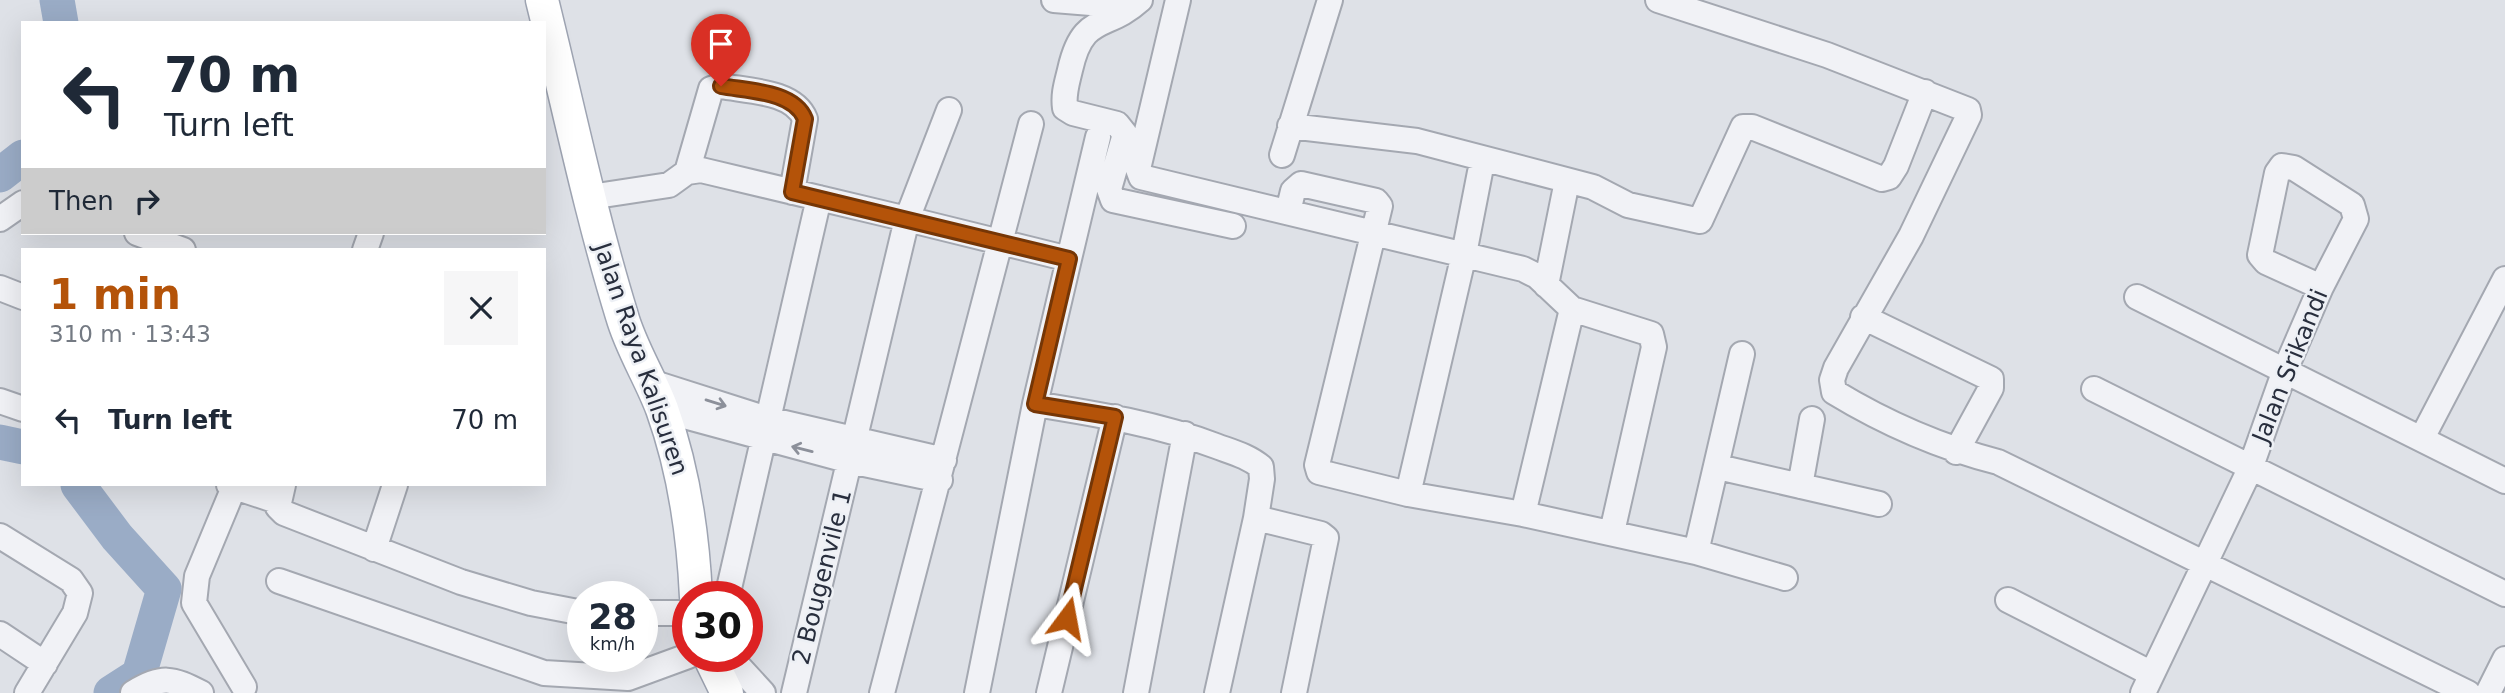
<!DOCTYPE html>
<meta charset="utf-8">
<style>
:root{--surface:#fff;--page:#f6f6f7;--text:#1f2937;--muted:#747a83;--accent:#b45309}
body{margin:0;font-family:"DejaVu Sans",sans-serif;background:var(--page);color:var(--text);height:100vh;display:flex;flex-direction:column;font-size:26px;white-space:nowrap}
*{box-sizing:border-box;margin:0}
p{font-size:23px;color:var(--muted)}
.icon{flex:none;width:38px;height:38px;fill:none;stroke:currentColor;stroke-width:2;stroke-linecap:round;stroke-linejoin:round}
.map{position:relative;flex:1;overflow:hidden}
.side{position:absolute;left:21px;top:248px;width:525px;height:238px;display:flex;flex-direction:column;background:var(--surface);border-radius:0px;box-shadow:0 7px 28px #0002}
.side>*{flex:none}
.top-card{position:absolute;left:21px;top:21px;width:525px;height:214px;border-radius:0px;box-shadow:0 7px 28px #0002;background:#fff;color:var(--text);overflow:hidden}
.speed{position:absolute;left:567px;top:581px;display:flex;gap:14px;font-size:35px;font-weight:700;text-align:center}
.speed>*{display:grid;place-content:center;width:91px;height:91px;border-radius:50%;background:var(--surface);box-shadow:0 7px 28px #0002;line-height:1}
.speed small{font-size:18px;font-weight:400}
.speed .limit{border:10px solid #d22;background:#fff;color:#111}
.pin{position:absolute;display:grid;place-items:center;width:60px;height:60px;color:#fff;margin:-72px -30px;border-radius:50% 50% 50% 0;rotate:-45deg;box-shadow:0 0 7px #0007}
.pin .icon{rotate:45deg}
.me{position:absolute;width:77px;margin:-38px;rotate:13deg;stroke-linejoin:round;filter:drop-shadow(0 0 5px #0008)}
.turn{display:flex;align-items:center;gap:24px;height:147px;padding:0 28px;font-size:32px}
.turn .icon{width:91px;height:91px;stroke-width:2.5}
.turn b{display:block;font-size:49px;line-height:60px}
.then{display:flex;align-items:center;height:66px;padding:0 28px;background:#0003;gap:14px;font-size:26px}
.round{display:grid;place-items:center;flex:none;width:74px;height:74px;border-radius:0px;background:var(--page)}
.overview{display:flex;align-items:center;justify-content:space-between;height:119px;padding:0 28px}
h1{font-size:42px;font-weight:700;line-height:52px;color:var(--accent)}
ul{padding:0;list-style:none}
li{display:flex;align-items:center;gap:21px;height:105px;padding:0 28px}
li div{flex:1}
li b{display:block;font-size:26px}
li em{font-style:normal}
.map>svg:first-child{display:block}
.lines{fill:none;stroke-linecap:round;stroke-linejoin:round}
.river{stroke:#9aacc6;stroke-width:35}
.minor-casing{stroke:#a4a8b1;stroke-width:28}
.major-casing{stroke:#9ea4b2;stroke-width:35}
.minor{stroke:#f1f2f6;stroke-width:24}
.major{stroke:#fff;stroke-width:32}
.oneway{stroke:#8c909a}
.route-casing{stroke:#753606;stroke-width:18}
.route{stroke:#b45309;stroke-width:12}
.labels{text-anchor:middle;stroke-width:5;stroke-linejoin:round;paint-order:stroke}
.street-label{font-size:24px;fill:#282e3d;stroke:#edf0f5}
</style>
<div class="map">
<svg width="2505" height="693" viewBox="0 0 2505 693">
<rect width="100%" height="100%" fill="#dee1e7"/>
<g class="lines">
<path class="river" d="M 57,0 L 61,23
M 0,175 L 23,157
M 0,442 L 23,447
M 78,485 L 117,537 L 164,589 L 139,675 L 111,693"/>
<g class="minor-casing">
<path id="minor" d="M 1054,0 L 1128,6
M 1140,0 C 1106,31 1083,12 1070,70 C 1067,83 1063,94 1065,108 L 1073,113 L 1117,124 L 1125,134 L 1109,189 L 1113,200 L 1233,226
M 1178,0 L 1138,169 L 1141,177 L 1523,269 L 1537,276 L 1572,309 L 1651,334 L 1654,347 L 1612,532
M 1658,0 L 1827,55 L 1968,110 L 1969,115 L 1911,236 L 1836,368 L 1832,380 L 1834,392 C 1885,423 1940,447 1998,462 L 2468,693
M 949,110 L 907,219 L 1069,259 L 1035,404 C 1097,414 1158,424 1216,446 C 1232,452 1248,456 1261,467 L 1262,479 L 1256,518 L 1321,534 L 1326,538 L 1294,693
M 1290,126 L 1417,141 L 1593,187 L 1628,205 L 1700,221 L 1743,127 L 1752,127 L 1882,179 L 1889,177 L 1896,166 L 1925,92
M 1282,155 L 1330,0
M 687,172 L 711,89 L 721,86 C 748,91 794,91 805,119 L 792,192
M 590,197 L 669,185 L 687,172 L 701,170 L 907,219 L 794,693
M 1288,212 L 1293,191 L 1301,184 L 1376,201 L 1380,206 L 1317,465 L 1319,472 L 1408,494 L 1523,514
M 0,219 L 23,203
M 137,233 L 183,250
M 365,250 L 371,233
M 1069,259 L 1098,137
M 1546,285 L 1565,191
M 0,288 L 23,297
M 2137,297 L 2505,481
M 1572,309 L 1523,514 L 1696,552 L 1785,578
M 1863,317 L 1991,379 L 1991,388 L 1956,452
M 651,382 L 767,419 L 944,460
M 2094,389 L 2505,594
M 0,401 L 23,409
M 662,410 L 850,461 L 940,480
M 2422,438 L 2505,279
M 1718,467 L 1879,504
M 229,485 L 277,501
M 283,485 L 278,507 L 284,513 L 461,582 L 531,603 L 583,613
M 1800,486 L 1812,419
M 234,487 L 197,576 L 194,603 L 244,687
M 1408,494 L 1464,254 L 1480,172
M 0,536 L 71,580 L 80,593 L 75,613 L 27,693
M 374,549 L 395,485
M 1696,552 L 1742,354
M 279,581 L 544,673 L 628,678 L 688,656
M 727,597 L 819,198
M 2008,600 L 2152,674
M 642,613 L 688,613
M 0,634 L 45,664
M 729,656 L 763,693
M 133,693 C 162,675 172,678 201,693
M 882,693 L 1031,124
M 977,693 L 1035,404
M 1049,693 L 1115,417
M 1136,693 L 1185,434
M 1217,693 L 1256,518
M 2143,693 L 2250,469 L 2285,370 L 2321,287 L 2356,219 L 2352,205 L 2294,168 L 2282,166 L 2277,173 L 2260,255 L 2266,262 L 2321,287
M 2488,693 L 2505,659"/>
</g>
<g class="major-casing">
<path id="major" d="M 542,0 C 568,105 590,212 622,316 C 631,348 650,377 662,409 C 684,470 693,532 696,597
M 709,656 L 727,693"/>
</g>
<use href="#minor" class="minor"/>
<use href="#major" class="major"/>
</g>
<defs><path id="oneway-shaft" d="M-6 0H5M1.5-3L5.5 0L1.5 3" fill="none" stroke-width="1.6" stroke-linecap="round" stroke-linejoin="round" transform="scale(1.75)"/></defs>
<g class="oneway">
<use href="#oneway-shaft" transform="translate(716 403) rotate(17)"/>
<use href="#oneway-shaft" transform="translate(802 449) rotate(-166)"/>
</g>
<g class="lines">
<g class="route-casing">
<path id="route" d="M 721,86 C 748,91 794,91 805,119 L 792,192 L 1069,259 L 1035,404 L 1115,417 L 1067,618"/>
</g>
<use href="#route" class="route"/>
</g>
<g class="labels">
<g class="street-label">
<text transform="translate(641 359) rotate(71)" y="8">Jalan Raya Kalisuren</text>
<text transform="translate(2290 366) rotate(-68)" y="8">Jalan Srikandi</text>
<text transform="translate(822 577) rotate(-76)" y="8">2 Bougenvile 1</text>
</g>
</g>
</svg>
<div class="speed"><div>28<small>km/h</small></div><div class="limit">30</div></div>
<div class="pin" style="left:721px;top:86px;background:#d93025"><svg class="icon" aria-label="arrive" viewBox="0 0 24 24"><path d="M6 21V4h12l-3 4 3 4H6"/></svg></div>
<svg class="me" style="left:1067px;top:618px" viewBox="-20 -20 40 40"><path d="M0-17L14 15 0 8-14 15z" fill="#b45309" stroke="#fff" stroke-width="4"/></svg>
<div class="top-card">
<div class="turn"><svg class="icon" aria-label="left" viewBox="0 0 24 24"><path d="M17 20v-9H6M10 6l-5 5 5 5"/></svg><div><b>70 m</b>Turn left</div></div>
<div class="then">Then<svg class="icon" aria-label="right" viewBox="0 0 24 24"><path d="M7 20v-9h11M14 6l5 5-5 5"/></svg></div>
</div>
<section class="side">
<div class="overview"><div><h1>1 min</h1><p>310 m · 13:43</p></div><a class="round"><svg class="icon" aria-label="close" viewBox="0 0 24 24"><path d="M6 6l12 12M18 6L6 18"/></svg></a></div>
<ul>
<li><svg class="icon" aria-label="left" viewBox="0 0 24 24"><path d="M17 20v-9H6M10 6l-5 5 5 5"/></svg><div><b>Turn left</b></div><em>70 m</em></li>
</ul>
</section>
</div>
